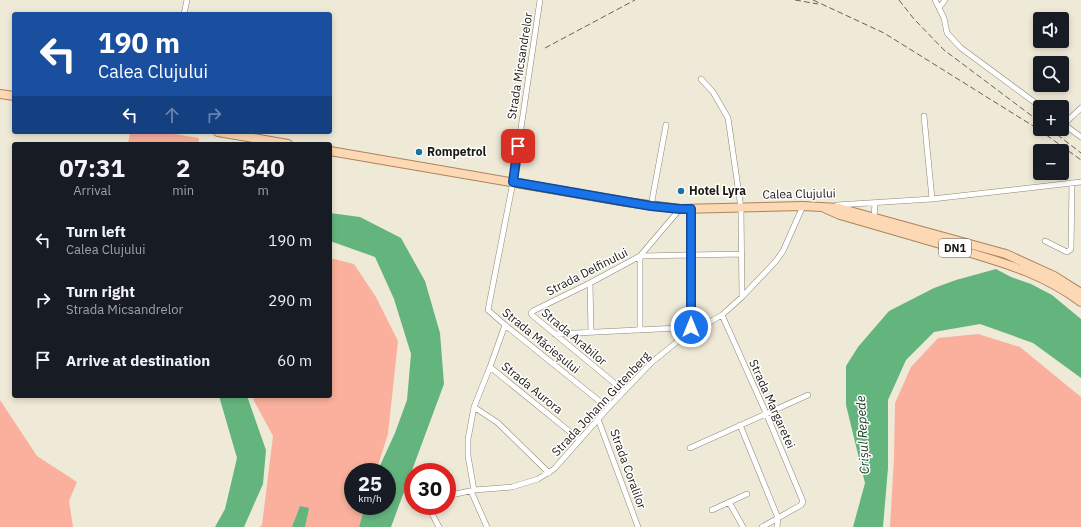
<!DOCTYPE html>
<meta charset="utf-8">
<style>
:root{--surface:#171b24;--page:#20242c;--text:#f1f3f6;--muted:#9ea1a6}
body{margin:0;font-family:"IBM Plex Sans",sans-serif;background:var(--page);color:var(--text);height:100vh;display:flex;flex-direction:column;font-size:15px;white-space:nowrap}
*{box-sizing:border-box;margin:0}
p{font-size:13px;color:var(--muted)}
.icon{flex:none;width:22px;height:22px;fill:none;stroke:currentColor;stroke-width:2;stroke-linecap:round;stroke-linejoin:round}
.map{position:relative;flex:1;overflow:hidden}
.panel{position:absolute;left:12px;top:142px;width:320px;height:256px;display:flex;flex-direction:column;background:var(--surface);border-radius:4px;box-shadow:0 2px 6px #0003}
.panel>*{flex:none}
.guide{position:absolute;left:12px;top:12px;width:320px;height:122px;border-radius:4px;box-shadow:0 2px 6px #0003;background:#1a4fa0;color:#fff;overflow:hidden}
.buttons{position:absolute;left:1033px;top:12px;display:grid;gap:8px}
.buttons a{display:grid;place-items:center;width:36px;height:36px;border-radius:4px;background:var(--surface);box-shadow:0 2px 6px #0003;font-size:20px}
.speed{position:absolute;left:344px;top:463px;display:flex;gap:8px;font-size:20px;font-weight:700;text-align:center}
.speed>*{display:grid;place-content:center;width:52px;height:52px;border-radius:50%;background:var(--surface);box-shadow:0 2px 6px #0003;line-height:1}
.speed small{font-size:10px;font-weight:400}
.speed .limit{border:6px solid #d22;background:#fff;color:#111}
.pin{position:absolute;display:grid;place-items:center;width:34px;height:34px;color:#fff;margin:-17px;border-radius:8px;box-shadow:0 2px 6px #0006}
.me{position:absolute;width:44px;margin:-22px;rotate:0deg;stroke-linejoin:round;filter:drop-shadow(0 0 3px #0008)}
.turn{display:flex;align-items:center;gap:14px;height:84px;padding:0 20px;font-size:18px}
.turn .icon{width:52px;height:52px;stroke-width:2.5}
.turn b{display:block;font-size:28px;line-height:34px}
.lanes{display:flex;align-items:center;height:38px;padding:0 20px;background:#0003;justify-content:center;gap:20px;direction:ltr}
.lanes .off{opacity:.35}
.eta{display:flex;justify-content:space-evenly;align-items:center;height:68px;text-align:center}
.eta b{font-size:24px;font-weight:800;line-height:28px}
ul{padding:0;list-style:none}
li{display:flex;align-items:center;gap:12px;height:60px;padding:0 20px}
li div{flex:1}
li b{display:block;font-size:15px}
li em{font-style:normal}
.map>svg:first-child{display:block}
.green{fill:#fab09c}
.water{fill:#64b57d}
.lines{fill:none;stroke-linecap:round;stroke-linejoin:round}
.minor-casing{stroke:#8c8776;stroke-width:6}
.primary-casing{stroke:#ac845b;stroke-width:10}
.minor{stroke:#fff;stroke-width:5}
.primary{stroke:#fcd8b5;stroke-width:8}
.rail{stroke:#656257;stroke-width:1;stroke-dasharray:6 3;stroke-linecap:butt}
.route-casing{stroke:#114b97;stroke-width:10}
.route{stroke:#1a73e8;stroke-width:7}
.poi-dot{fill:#1c72a2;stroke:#fff;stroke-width:1.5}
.labels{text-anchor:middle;stroke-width:3;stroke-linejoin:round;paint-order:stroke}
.shield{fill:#fff;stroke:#5f5e59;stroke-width:1}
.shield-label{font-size:11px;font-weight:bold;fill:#1b1912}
.street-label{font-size:12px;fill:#1b1912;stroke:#fff}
.poi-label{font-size:12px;font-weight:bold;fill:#1b1912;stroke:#fff;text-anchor:start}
.water-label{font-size:13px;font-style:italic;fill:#12341d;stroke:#fff}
</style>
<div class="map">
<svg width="1081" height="527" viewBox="0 0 1081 527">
<rect width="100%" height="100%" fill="#efead7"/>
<path class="green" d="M 130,132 L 162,132 L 199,138 L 198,144 L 128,144 Z
M 330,258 L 354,264 L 376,297 L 398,341 L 388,434 L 376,472 L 353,472 L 353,506 L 365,506 L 359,527 L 259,527 L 262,525 L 273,436 L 254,401 L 253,396 L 330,396 Z
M 978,334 L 1020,347 L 1081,397 L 1081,527 L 890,527 L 894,458 L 895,403 L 911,367 L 938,338 Z
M 0,400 L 37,456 L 77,482 L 69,501 L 73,527 L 0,527 Z"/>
<path class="water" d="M 330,213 L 360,217 L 401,238 L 425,281 L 440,333 L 444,384 L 391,527 L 359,527 L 365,506 L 387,506 L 387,472 L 377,472 L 395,433 L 407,400 L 411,354 L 394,299 L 375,257 L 330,241 Z
M 996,269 L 1011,277 L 1031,284 L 1052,295 L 1081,319 L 1081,378 L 1033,343 L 980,324 L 934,332 L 906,360 L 888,400 L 888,468 L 883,527 L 853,527 L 865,483 L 846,405 L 846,366 L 858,347 L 889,311 L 934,288 L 956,280 Z
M 219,396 L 247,396 L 266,450 L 263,484 L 244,527 L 215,527 L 225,509 L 237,458 Z
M 300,506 L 309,508 L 305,527 L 292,527 Z"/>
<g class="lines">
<g class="minor-casing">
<path id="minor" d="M 540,0 L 513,182 L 488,310 L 505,325 L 608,408
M 935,0 L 944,18 L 947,33 L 961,48 L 1041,107
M 939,8 L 945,0
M 184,14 L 187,0
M 701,79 L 713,92 L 728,118 L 741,208 L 742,297
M 924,116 L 932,199
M 1062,123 L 1081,137
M 1064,124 L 1081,108
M 837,205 L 932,199 L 1081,182
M 651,206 L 666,125
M 691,209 L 691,327
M 874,218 L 875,203
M 1045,241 L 1067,252 L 1071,249 L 1072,183
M 640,256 L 742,254
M 640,256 L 640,330
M 590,283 L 591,332
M 722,315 L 766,413 L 802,499 L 803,502 L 801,505 L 762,527
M 555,334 L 700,327
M 490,367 L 580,440
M 624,391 L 532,315 L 531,313 L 533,311 L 590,283 L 640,256 L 680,209
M 474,407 L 498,423 L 549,473
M 598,419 L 638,527
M 740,425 L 778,518 L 777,527
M 690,448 L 808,395
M 474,490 L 468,456 L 468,439 L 474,407 L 490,367 L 505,325
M 471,491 L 487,527
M 447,496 L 474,490 L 512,487 L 538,479 L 554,469 L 608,408 L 652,362 L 683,337 L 722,315 L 742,297 L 776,261 L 783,251 L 803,206
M 729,502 L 743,527
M 428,506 L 439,527
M 712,510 L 747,494"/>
</g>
<g class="primary-casing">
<path id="primary" d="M 0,94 L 14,96
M 218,132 L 288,144
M 330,151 L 626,202 L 680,209 L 803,206 L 839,208 L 1006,254 L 1054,276 L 1081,293
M 824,208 L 840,215 C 878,226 916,237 954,248 C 1000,262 1041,272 1081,302"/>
</g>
<use href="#minor" class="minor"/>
<use href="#primary" class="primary"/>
<path class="rail" d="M 795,0 L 818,4
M 813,0 L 884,33 L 1038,129 L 1081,160
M 899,0 L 914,19 L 944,50 L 1040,122
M 545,48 L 635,0
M 1050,129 L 1081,153"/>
</g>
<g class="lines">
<g class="route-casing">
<path id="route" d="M 518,146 L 513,182 L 651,206 L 680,209 L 691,209 L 691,327"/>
</g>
<use href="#route" class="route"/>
</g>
<g class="poi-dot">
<circle cx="419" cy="152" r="4"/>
<circle cx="681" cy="191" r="4"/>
</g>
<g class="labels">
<rect class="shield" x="939" y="239" width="32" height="18" rx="3"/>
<g class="shield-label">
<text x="955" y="252">DN1</text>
</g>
<g class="street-label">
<text transform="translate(520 66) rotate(-81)" y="4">Strada Micsandrelor</text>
<text transform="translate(799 194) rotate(-1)" y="4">Calea Clujului</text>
<text transform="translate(587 272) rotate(-27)" y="4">Strada Delfinului</text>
<text transform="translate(574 337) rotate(40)" y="4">Strada Arabilor</text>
<text transform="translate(541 341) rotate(39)" y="4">Strada Măcieșului</text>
<text transform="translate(532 388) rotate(39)" y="4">Strada Aurora</text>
<text transform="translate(601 404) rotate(-47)" y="4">Strada Johann Gutenberg</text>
<text transform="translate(772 404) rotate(66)" y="4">Strada Margaretei</text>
<text transform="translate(628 469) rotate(70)" y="4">Strada Coralilor</text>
</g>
<g class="poi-label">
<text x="427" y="156">Rompetrol</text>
<text x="689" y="195">Hotel Lyra</text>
</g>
<g class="water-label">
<text transform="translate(862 435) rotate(-93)" y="5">Crișul Repede</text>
</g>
</g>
</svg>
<div class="buttons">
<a><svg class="icon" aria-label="sound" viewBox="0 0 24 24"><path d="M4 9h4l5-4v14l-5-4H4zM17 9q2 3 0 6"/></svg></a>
<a><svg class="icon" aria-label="search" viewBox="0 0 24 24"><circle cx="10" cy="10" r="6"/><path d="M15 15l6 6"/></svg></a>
<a>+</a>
<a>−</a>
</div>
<div class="speed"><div>25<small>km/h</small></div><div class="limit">30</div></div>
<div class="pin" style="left:518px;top:146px;background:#d93025"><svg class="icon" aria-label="arrive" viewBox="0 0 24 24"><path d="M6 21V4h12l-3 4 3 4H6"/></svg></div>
<svg class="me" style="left:691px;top:327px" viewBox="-20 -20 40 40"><circle r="17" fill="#1a73e8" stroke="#fff" stroke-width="3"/><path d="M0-11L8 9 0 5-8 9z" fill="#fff"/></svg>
<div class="guide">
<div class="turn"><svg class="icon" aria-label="left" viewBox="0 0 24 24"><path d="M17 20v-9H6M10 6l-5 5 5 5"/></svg><div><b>190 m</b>Calea Clujului</div></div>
<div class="lanes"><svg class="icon" aria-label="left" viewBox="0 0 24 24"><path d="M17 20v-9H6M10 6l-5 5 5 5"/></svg><svg class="icon off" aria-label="ahead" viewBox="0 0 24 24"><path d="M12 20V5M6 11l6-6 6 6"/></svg><svg class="icon off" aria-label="right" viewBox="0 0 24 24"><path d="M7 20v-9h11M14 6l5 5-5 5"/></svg></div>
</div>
<section class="panel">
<div class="eta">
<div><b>07:31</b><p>Arrival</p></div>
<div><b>2</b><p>min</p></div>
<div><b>540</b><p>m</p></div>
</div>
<ul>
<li><svg class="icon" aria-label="left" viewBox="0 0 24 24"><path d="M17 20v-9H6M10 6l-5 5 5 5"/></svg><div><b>Turn left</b><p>Calea Clujului</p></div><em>190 m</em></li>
<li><svg class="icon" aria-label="right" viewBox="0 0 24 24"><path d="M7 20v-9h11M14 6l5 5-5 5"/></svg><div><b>Turn right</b><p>Strada Micsandrelor</p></div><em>290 m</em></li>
<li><svg class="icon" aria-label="arrive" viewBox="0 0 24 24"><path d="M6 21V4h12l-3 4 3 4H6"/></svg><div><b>Arrive at destination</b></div><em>60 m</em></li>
</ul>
</section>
</div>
